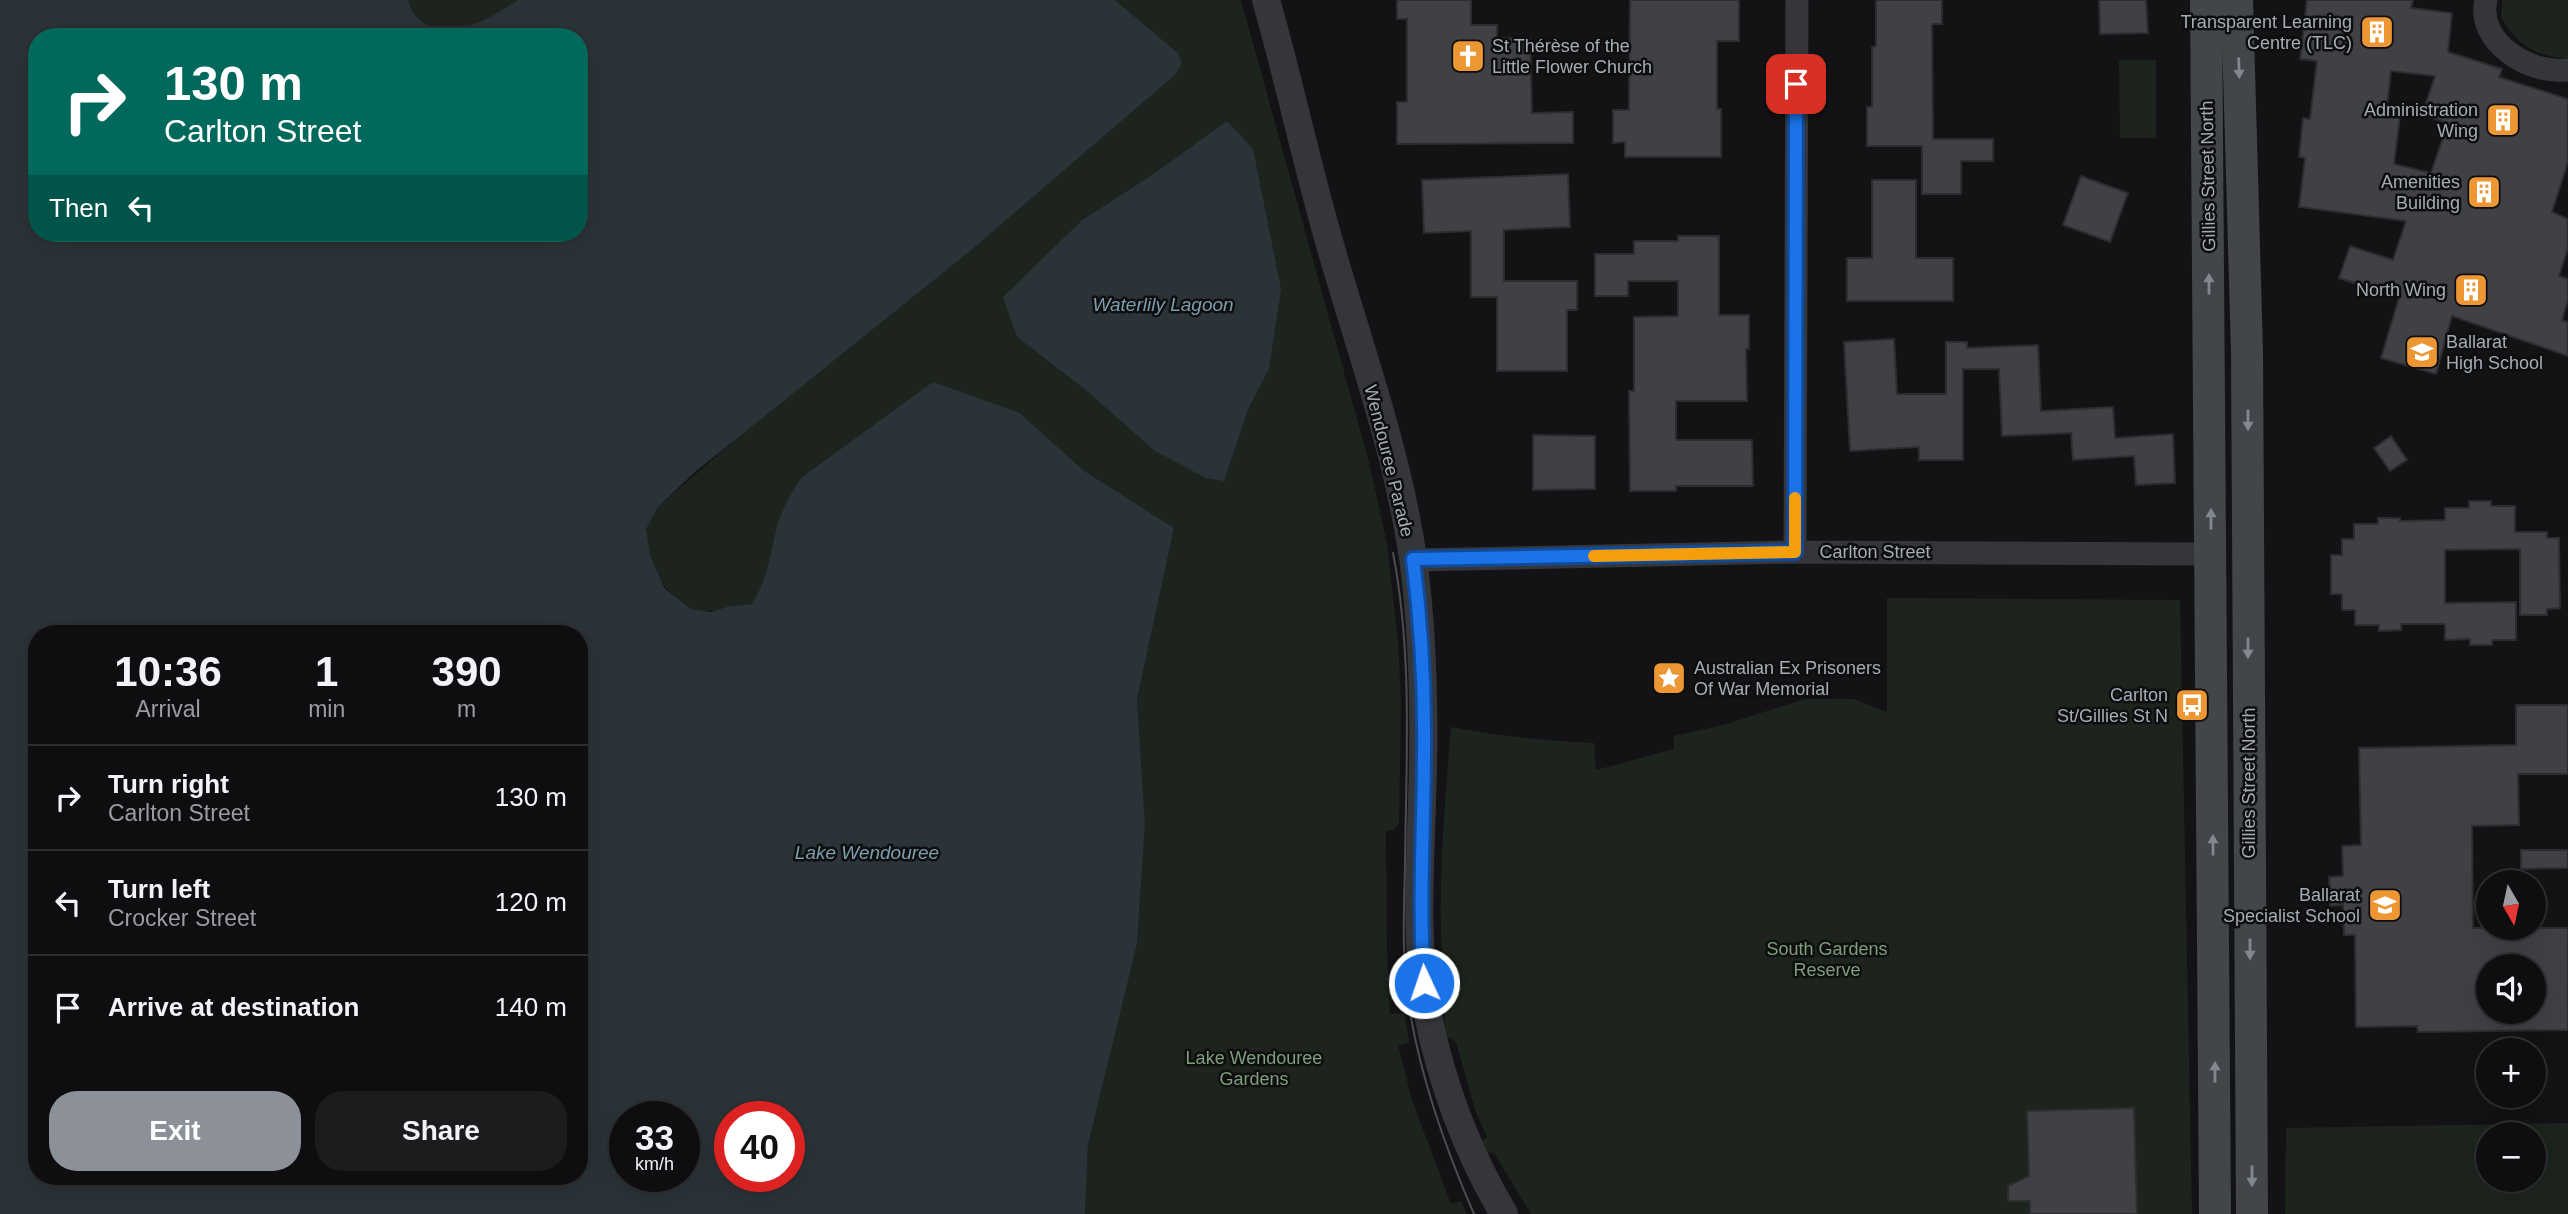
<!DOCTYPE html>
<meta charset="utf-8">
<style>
:root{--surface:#0e0e10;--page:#1c1c1e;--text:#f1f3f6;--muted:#9b9c9f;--line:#2e2e30;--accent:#8c9099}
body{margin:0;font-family:Helvetica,sans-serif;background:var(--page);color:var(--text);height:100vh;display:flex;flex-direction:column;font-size:26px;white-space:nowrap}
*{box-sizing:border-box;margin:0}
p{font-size:23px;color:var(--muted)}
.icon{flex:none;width:38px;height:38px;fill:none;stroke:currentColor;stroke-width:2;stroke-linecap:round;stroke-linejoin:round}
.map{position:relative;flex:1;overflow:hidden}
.side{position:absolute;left:28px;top:625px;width:560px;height:560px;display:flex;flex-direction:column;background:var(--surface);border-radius:28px;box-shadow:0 7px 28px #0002,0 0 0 2px var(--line)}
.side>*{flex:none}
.hud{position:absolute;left:28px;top:28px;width:560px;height:214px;border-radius:28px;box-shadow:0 7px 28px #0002,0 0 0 2px var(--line);background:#00695c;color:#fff;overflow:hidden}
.needle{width:46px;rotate:171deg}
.fabs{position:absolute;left:2476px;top:870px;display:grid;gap:14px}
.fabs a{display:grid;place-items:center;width:70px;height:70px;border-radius:50%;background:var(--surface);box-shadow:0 7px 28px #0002,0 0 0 2px var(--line);font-size:35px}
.speed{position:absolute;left:609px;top:1101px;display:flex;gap:14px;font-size:35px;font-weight:700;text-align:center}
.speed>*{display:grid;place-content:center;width:91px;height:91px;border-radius:50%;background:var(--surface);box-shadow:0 7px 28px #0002,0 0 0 2px var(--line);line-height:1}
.speed small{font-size:18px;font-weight:400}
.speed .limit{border:10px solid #d22;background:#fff;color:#111}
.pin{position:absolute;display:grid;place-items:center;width:60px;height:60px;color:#fff;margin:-30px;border-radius:14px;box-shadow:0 4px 10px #0006}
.me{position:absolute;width:77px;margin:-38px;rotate:357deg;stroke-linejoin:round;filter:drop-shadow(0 0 5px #0008)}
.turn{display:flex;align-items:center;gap:24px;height:147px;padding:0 21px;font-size:32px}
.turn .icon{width:91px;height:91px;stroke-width:2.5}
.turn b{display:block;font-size:49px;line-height:60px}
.then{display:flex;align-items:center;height:66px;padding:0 21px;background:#0003;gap:14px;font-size:26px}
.eta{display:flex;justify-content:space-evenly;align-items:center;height:119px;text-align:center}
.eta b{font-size:42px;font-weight:700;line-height:49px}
.primary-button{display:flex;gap:14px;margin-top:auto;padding:14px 21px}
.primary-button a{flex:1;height:80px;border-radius:28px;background:var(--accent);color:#fff;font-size:28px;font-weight:700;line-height:80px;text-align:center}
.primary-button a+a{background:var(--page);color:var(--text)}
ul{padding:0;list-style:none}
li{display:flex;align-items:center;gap:21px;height:105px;padding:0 21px;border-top:2px solid var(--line)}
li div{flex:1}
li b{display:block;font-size:26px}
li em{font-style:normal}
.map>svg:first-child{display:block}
.green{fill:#1d241d;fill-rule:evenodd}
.water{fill:#2a3338;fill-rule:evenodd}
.building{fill:#3f4144;stroke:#2d2d30;stroke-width:2;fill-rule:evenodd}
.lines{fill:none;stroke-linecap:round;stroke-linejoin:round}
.minor{stroke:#343639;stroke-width:23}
.tertiary{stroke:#343639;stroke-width:28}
.secondary{stroke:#424549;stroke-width:32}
.tram{stroke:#494c50;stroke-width:2}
.oneway{fill:#82888f}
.route-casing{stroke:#114b97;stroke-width:18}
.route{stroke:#1a73e8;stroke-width:12}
.slow{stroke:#f59e0b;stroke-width:12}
.labels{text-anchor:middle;stroke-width:5;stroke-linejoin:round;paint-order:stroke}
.poi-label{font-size:18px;fill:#a5acb5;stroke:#0e0e0f;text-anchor:end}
.street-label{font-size:18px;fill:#a5acb5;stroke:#0e0e0f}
.park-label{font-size:18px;fill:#7f9f7c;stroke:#0e0e0f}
.water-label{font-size:19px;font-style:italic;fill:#7c9eaf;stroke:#0e0e0f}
</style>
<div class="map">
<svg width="2568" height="1214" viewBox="0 0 2568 1214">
<rect width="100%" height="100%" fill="#131315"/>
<path class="green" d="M 408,0 L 518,0 C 491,17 453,42 423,22 C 414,16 411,10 408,0 Z
M 1115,0 L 1241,0 L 1369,462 L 1387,543 L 1398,641 L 1401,703 L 1399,823 L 1393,830 L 1386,831 L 1387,950 L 1390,1014 L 1403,1013 L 1405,1016 L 1409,1040 L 1407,1044 L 1398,1045 L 1412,1100 L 1451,1204 L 1461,1201 L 1467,1214 L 1085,1214 L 1088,1145 L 1137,944 L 1145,824 L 1137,701 L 1174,528 L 1083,470 L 1020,413 L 849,443 L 802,477 L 764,583 L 753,604 C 733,606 713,614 694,610 C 668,603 644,557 646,531 C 647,523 654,514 658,507 L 1178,53 ZM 1155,173 L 1269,369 L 1249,406 L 1224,480 L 1088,392 L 1017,337 L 1004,297 L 1082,220 Z
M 2502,0 L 2568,0 L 2568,58 C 2539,59 2514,42 2501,17 Z
M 2119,60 L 2156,60 L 2156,138 L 2120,138 Z
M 1887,598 L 2180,600 L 2192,1214 L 1531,1214 L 1494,1153 L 1487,1152 L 1482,1141 L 1487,1137 L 1475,1110 L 1456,1042 L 1447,1036 C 1443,1016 1444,997 1443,977 C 1437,894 1444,810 1451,727 C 1498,736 1546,741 1594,743 L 1596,770 L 1674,749 L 1674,736 L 1727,724 L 1804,699 L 1854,699 L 1887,712 Z
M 2568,1123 L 2568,1214 L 2285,1214 L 2286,1128 ZM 2488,1134 L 2534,1134 L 2534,1180 L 2488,1180 Z"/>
<path class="water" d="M 0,0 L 408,0 C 411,10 414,16 423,22 C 453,42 491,17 518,0 L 1115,0 L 1178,53 L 1182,63 L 1176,74 L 970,251 L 695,472 L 658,507 L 646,529 L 650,556 L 665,589 L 691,609 L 711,612 L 727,607 L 752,604 C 768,578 769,559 776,531 C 780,512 791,493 802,477 L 933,382 L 1020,413 L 1083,470 L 1174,528 L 1137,700 L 1145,824 L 1137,944 L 1088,1145 L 1085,1214 L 0,1214 ZM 37,37 L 579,37 L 579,233 L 37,233 ZM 37,634 L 579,634 L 579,1176 L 37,1176 ZM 625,1116 L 684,1116 L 684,1176 L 625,1176 ZM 730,1116 L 789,1116 L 789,1176 L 730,1176 Z
M 1227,121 L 1253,149 L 1281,289 L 1269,369 L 1249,407 L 1224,481 L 1206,478 L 1155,451 L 1088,392 L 1017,337 L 1003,297 L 1082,220 L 1155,173 Z"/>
<path class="building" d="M 1397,0 L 1471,0 L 1471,25 L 1497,25 L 1497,38 L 1530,38 L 1532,113 L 1573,112 L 1573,143 L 1397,144 L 1397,102 L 1407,102 L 1407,19 L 1397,19 Z
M 1630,0 L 1739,0 L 1739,41 L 1717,41 L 1717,109 L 1721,109 L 1721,157 L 1625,157 L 1625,142 L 1613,143 L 1613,110 L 1629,110 Z
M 1876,0 L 1942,0 L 1942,24 L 1932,24 L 1933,139 L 1993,139 L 1993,161 L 1961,161 L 1961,194 L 1922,194 L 1922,146 L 1867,146 L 1867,107 L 1872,107 L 1872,47 L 1876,46 Z
M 2099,0 L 2146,0 L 2148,33 L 2100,34 Z
M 2307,0 L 2413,0 L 2411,8 L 2452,13 L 2448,52 L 2502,69 L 2499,77 L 2568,99 L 2568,162 L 2552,212 L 2568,219 L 2568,248 L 2559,276 L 2568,279 L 2568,300 L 2562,320 L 2568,322 L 2568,356 L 2452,316 L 2436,374 L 2381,358 L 2399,298 L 2339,278 L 2350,246 L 2393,260 L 2406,221 L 2299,207 L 2305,158 L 2299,157 L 2303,118 L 2310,119 L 2317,61 L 2300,59 ZM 2391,71 L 2435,76 L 2422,115 L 2448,123 L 2431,173 L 2394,164 L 2401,108 L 2387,106 Z
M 1568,174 L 1570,227 L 1504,230 L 1504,281 L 1577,281 L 1577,310 L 1567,310 L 1567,371 L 1497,371 L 1497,297 L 1471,297 L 1471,231 L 1424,233 L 1422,180 Z
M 2081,176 L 2128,193 L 2110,242 L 2063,225 Z
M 1872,180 L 1916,180 L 1916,258 L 1953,258 L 1953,301 L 1847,301 L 1847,258 L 1872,258 Z
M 1678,236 L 1719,236 L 1719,315 L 1749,315 L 1749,349 L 1746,349 L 1747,401 L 1676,401 L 1676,440 L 1752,440 L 1753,486 L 1676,486 L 1676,491 L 1630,491 L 1629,391 L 1634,391 L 1634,317 L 1678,316 L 1678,281 L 1628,281 L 1628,296 L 1595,296 L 1595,254 L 1634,254 L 1634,241 L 1678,241 Z
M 1894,339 L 1897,394 L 1946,394 L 1946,342 L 1967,342 L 1967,348 L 2038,345 L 2041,411 L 2113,407 L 2115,438 L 2173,434 L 2175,483 L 2136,485 L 2134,456 L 2073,460 L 2071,433 L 2002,436 L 1999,369 L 1963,369 L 1963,460 L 1919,460 L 1919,447 L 1850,451 L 1844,342 Z
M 1533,435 L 1595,436 L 1595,489 L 1533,490 Z
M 2391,436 L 2407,460 L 2390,471 L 2374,448 Z
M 2469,501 L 2491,501 L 2491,506 L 2515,506 L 2515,532 L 2547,532 L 2547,538 L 2559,538 L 2560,608 L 2547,609 L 2547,615 L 2520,615 L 2520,549 L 2445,550 L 2445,603 L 2516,602 L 2516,640 L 2492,640 L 2492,645 L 2470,645 L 2470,639 L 2445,640 L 2445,624 L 2401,624 L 2401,630 L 2379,631 L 2379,625 L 2355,625 L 2355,610 L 2342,610 L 2342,594 L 2331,594 L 2331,555 L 2342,555 L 2342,539 L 2354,539 L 2354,524 L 2378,524 L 2378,518 L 2400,518 L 2400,521 L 2445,520 L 2445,508 L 2469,508 Z
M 2516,705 L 2568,705 L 2568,774 L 2518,774 L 2519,825 L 2472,826 L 2473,928 L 2568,928 L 2568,1030 L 2418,1032 L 2417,1026 L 2356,1027 L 2355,935 L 2344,935 L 2343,905 L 2330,906 L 2329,877 L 2343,876 L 2342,846 L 2361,845 L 2359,748 L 2516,745 ZM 2488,966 L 2534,966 L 2534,1012 L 2488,1012 Z
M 2521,850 L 2568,850 L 2568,868 L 2521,869 Z
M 2134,1108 L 2137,1214 L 2030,1214 L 2030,1201 L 2008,1201 L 2008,1186 L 2029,1176 L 2027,1111 Z"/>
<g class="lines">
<path class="minor" d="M 2486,0 C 2476,43 2531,75 2568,70
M 1795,552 L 1797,0
M 1413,560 L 1795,552 L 2211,554"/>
<path class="tertiary" d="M 1266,0 C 1290,84 1308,171 1333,255 C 1362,355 1398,455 1413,558 C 1424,640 1425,721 1422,803 C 1420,871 1415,942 1427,1010 C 1441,1082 1466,1150 1504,1214"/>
<path class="secondary" d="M 2206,0 L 2215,1214
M 2237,0 L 2247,352 L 2252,1214"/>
<path class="tram" d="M 1393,553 C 1413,656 1406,761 1405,865 C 1404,907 1402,950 1407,992 C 1417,1068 1443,1143 1474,1214"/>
</g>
<defs><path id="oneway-solid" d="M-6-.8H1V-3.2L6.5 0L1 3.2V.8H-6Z" transform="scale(1.75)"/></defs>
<g class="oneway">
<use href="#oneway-solid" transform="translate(2239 68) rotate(88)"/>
<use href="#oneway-solid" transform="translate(2209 284) rotate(-90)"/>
<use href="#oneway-solid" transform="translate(2248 420) rotate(90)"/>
<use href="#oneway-solid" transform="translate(2211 519) rotate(-90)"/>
<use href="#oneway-solid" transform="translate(2248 648) rotate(90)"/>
<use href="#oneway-solid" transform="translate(2213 845) rotate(-90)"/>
<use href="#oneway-solid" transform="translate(2250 949) rotate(90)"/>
<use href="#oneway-solid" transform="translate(2215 1072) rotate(-90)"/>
<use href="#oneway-solid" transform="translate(2252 1176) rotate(90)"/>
</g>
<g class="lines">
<g class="route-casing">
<path id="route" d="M 1424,983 C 1418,897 1425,812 1424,726 C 1424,670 1420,615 1413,559 L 1795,552 L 1796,84"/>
</g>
<use href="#route" class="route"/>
<path class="slow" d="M 1594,556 L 1795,552 L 1795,498"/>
</g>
<defs>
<g id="building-square" transform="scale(1.75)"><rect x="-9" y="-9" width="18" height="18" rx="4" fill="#ec9734" stroke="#0e0e0f"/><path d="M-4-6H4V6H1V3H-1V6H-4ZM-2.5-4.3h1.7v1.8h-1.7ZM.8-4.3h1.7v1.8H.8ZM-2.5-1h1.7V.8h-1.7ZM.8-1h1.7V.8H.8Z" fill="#fff"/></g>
<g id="church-square" transform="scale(1.75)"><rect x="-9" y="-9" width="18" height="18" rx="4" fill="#ec9734" stroke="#0e0e0f"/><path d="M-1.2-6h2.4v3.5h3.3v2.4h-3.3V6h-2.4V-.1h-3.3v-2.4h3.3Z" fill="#fff"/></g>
<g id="school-square" transform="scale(1.75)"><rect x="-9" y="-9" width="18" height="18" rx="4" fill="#ec9734" stroke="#0e0e0f"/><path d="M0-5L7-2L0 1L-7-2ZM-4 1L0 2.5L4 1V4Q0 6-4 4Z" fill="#fff"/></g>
<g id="sight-square" transform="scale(1.75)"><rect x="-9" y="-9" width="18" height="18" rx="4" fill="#ec9734" stroke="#0e0e0f"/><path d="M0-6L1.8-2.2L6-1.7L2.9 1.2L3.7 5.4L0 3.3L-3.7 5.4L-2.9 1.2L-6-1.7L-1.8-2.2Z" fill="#fff"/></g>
<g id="bus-square" transform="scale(1.75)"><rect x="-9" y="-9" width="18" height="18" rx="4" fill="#ec9734" stroke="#0e0e0f"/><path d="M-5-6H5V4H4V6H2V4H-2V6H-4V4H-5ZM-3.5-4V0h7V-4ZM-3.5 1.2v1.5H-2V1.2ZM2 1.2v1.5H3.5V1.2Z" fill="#fff"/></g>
</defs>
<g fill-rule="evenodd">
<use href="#building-square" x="2377" y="32"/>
<use href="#church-square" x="1468" y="56"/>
<use href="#building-square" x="2503" y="120"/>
<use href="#building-square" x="2484" y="192"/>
<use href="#building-square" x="2471" y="290"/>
<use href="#school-square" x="2422" y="352"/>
<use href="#sight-square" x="1669" y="678"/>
<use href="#bus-square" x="2192" y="705"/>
<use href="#school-square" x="2385" y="905"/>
</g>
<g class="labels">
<g class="poi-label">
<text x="2352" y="28">Transparent Learning<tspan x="2352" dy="21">Centre (TLC)</tspan></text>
<text x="1492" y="52" text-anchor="start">St Thérèse of the<tspan x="1492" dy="21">Little Flower Church</tspan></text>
<text x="2478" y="116">Administration<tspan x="2478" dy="21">Wing</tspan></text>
<text x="2460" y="188">Amenities<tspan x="2460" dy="21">Building</tspan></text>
<text x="2446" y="296">North Wing</text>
<text x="2446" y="348" text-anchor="start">Ballarat<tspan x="2446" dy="21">High School</tspan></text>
<text x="1694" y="674" text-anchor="start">Australian Ex Prisoners<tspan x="1694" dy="21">Of War Memorial</tspan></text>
<text x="2168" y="701">Carlton<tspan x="2168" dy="21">St/Gillies St N</tspan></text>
<text x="2360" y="901">Ballarat<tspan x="2360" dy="21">Specialist School</tspan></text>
</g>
<g class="street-label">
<text transform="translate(2208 176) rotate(-91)" y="6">Gillies Street North</text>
<text transform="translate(1389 461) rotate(76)" y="6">Wendouree Parade</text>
<text x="1875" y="558">Carlton Street</text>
<text transform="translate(2249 783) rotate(-90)" y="6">Gillies Street North</text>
</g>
<g class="park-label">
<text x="1827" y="955">South Gardens<tspan x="1827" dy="21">Reserve</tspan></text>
<text x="1254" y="1064">Lake Wendouree<tspan x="1254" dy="21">Gardens</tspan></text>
</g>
<g class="water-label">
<text x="1163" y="311">Waterlily Lagoon</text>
<text x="867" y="859">Lake Wendouree</text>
</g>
</g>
</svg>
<div class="fabs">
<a><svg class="needle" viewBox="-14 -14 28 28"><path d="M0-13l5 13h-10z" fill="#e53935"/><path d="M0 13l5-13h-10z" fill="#9b9c9f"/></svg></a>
<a><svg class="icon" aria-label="sound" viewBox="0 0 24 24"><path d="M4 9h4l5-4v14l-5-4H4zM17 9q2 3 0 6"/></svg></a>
<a>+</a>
<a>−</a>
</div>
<div class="speed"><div>33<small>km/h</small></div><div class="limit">40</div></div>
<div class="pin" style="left:1796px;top:84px;background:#d93025"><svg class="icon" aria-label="arrive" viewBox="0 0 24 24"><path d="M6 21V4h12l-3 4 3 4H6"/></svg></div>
<svg class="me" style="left:1424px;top:983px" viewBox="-20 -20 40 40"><circle r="17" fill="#1a73e8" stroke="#fff" stroke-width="3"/><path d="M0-11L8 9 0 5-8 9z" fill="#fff"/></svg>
<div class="hud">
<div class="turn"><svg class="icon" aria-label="right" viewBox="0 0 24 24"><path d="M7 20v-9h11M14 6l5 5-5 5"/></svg><div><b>130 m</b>Carlton Street</div></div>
<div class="then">Then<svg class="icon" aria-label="left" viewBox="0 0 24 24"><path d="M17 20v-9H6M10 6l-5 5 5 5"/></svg></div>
</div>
<section class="side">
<div class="eta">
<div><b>10:36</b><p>Arrival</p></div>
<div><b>1</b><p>min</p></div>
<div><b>390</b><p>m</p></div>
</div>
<ul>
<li><svg class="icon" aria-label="right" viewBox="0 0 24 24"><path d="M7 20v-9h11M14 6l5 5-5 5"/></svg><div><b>Turn right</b><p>Carlton Street</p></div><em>130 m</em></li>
<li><svg class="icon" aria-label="left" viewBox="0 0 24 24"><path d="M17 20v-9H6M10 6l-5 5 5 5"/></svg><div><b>Turn left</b><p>Crocker Street</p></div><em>120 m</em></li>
<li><svg class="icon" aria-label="arrive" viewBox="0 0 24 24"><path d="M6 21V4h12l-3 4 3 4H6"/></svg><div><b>Arrive at destination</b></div><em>140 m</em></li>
</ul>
<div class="primary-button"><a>Exit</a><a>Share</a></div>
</section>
</div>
